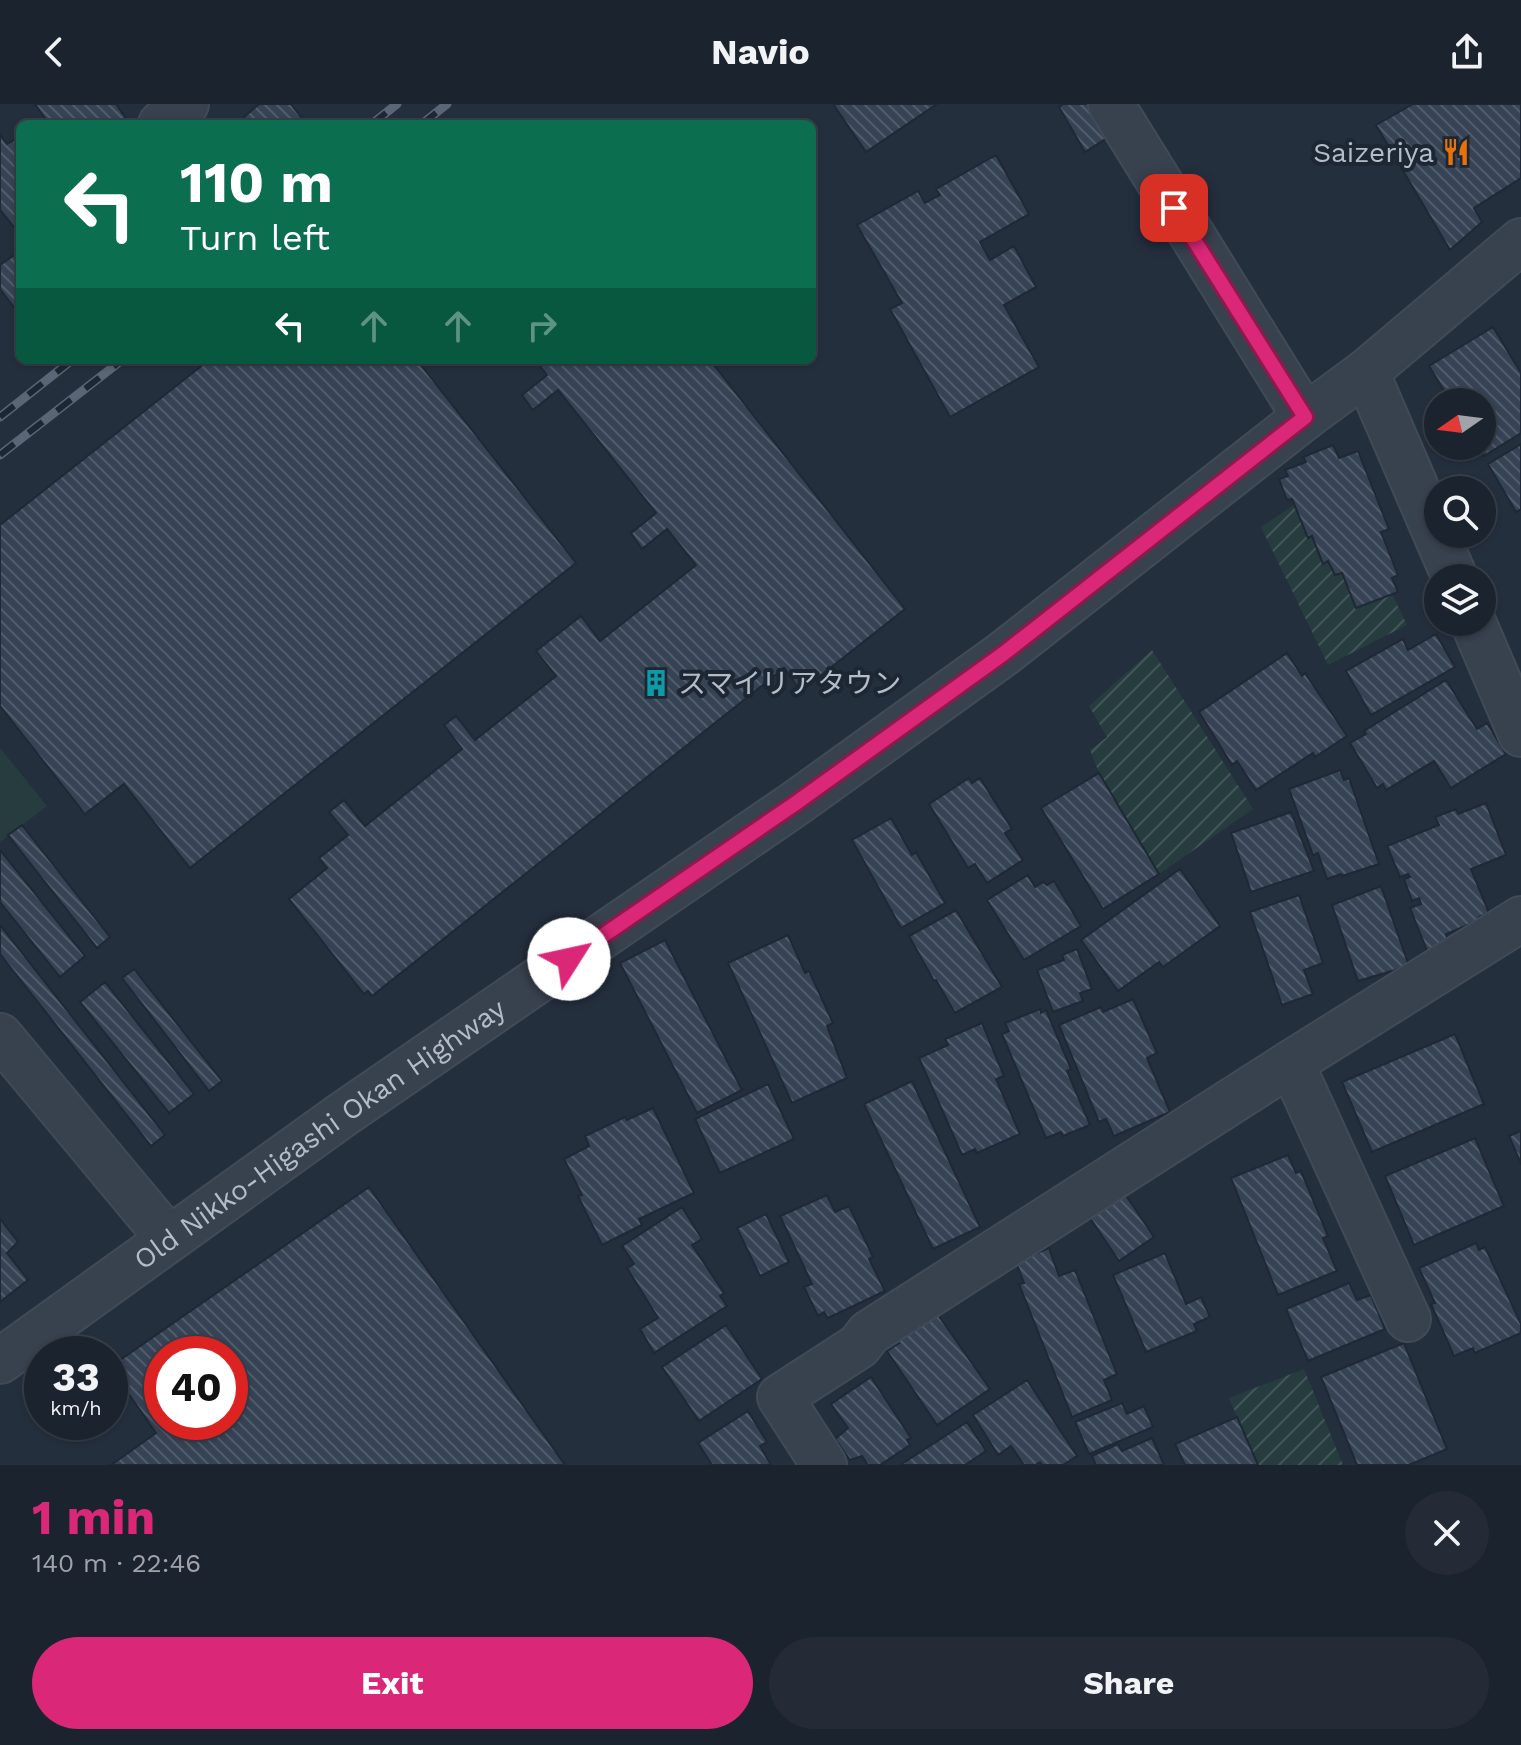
<!DOCTYPE html>
<meta charset="utf-8">
<style>
:root{--surface:#1b232e;--page:#242b36;--text:#f1f3f6;--muted:#a0a4aa;--line:#39404a;--accent:#db2777}
body{margin:0;font-family:"Work Sans","Noto Sans JP",sans-serif;background:var(--page);color:var(--text);height:100vh;display:flex;flex-direction:column;font-size:30px;white-space:nowrap}
*{box-sizing:border-box;margin:0}
p{font-size:26px;color:var(--muted)}
.icon{flex:none;width:44px;height:44px;fill:none;stroke:currentColor;stroke-width:2;stroke-linecap:round;stroke-linejoin:round}
.map{position:relative;height:1361px;overflow:hidden}
.side{display:flex;flex-direction:column;background:var(--surface);flex:1}
.side>*{flex:none}
.hud{position:absolute;left:16px;top:16px;width:800px;height:244px;border-radius:12px;box-shadow:0 2px 6px #0004,0 0 0 2px var(--line);background:#0b6e4f;color:#fff;overflow:hidden}
.needle{width:52px;rotate:256deg}
.controls{position:absolute;left:1424px;top:284px;display:grid;gap:16px}
.controls a{display:grid;place-items:center;width:72px;height:72px;border-radius:50%;background:var(--surface);box-shadow:0 2px 6px #0004,0 0 0 2px var(--line);font-size:40px}
.speed{position:absolute;left:24px;top:1232px;display:flex;gap:16px;font-size:40px;font-weight:700;text-align:center}
.speed>*{display:grid;place-content:center;width:104px;height:104px;border-radius:50%;background:var(--surface);box-shadow:0 2px 6px #0004,0 0 0 2px var(--line);line-height:1}
.speed small{font-size:20px;font-weight:400}
.speed .limit{border:12px solid #d22;background:#fff;color:#111}
.pin{position:absolute;display:grid;place-items:center;width:68px;height:68px;color:#fff;margin:-34px;border-radius:16px;box-shadow:0 4px 12px #0006}
.me{position:absolute;width:88px;margin:-44px;rotate:55deg;stroke-linejoin:round;filter:drop-shadow(0 0 6px #0008)}
.turn{display:flex;align-items:center;gap:28px;height:168px;padding:0 32px;font-size:36px}
.turn .icon{width:104px;height:104px;stroke-width:2.5}
.turn b{display:block;font-size:56px;line-height:68px}
.lanes{display:flex;align-items:center;height:76px;padding:0 32px;background:#0003;justify-content:center;gap:40px;direction:ltr}
.lanes .off{opacity:.35}
.round{display:grid;place-items:center;flex:none;width:84px;height:84px;border-radius:42px;background:var(--page)}
.summary{display:flex;align-items:center;justify-content:space-between;height:136px;padding:0 32px}
h1{font-size:48px;font-weight:700;line-height:60px;color:var(--accent)}
.action{display:flex;gap:16px;margin-top:auto;padding:16px 32px}
.action a{flex:1;height:92px;border-radius:48px;background:var(--accent);color:#fff;font-size:32px;font-weight:700;line-height:92px;text-align:center}
.action a+a{background:var(--page);color:var(--text)}
header{display:flex;justify-content:space-between;align-items:center;height:104px;padding:0 32px;background:var(--surface);font-size:36px;font-weight:700}
.map>svg:first-child{display:block}
.park{fill:#263c3f}
.garden{fill:url(#garden-furrows)}
.building{fill:url(#building-back-hatch);stroke:#1f2835;stroke-width:2;fill-rule:evenodd}
.lines{fill:none;stroke-linecap:round;stroke-linejoin:round}
.minor-casing{stroke:#414a57;stroke-width:48}
.minor{stroke:#38414e;stroke-width:44}
.rail-casing{stroke:#5a6575;stroke-width:9}
.rail{stroke:#1d2633;stroke-width:6;stroke-dasharray:18;stroke-linecap:butt}
.route-casing{stroke:#8e194d;stroke-width:20}
.route{stroke:#db2777;stroke-width:14}
.labels{text-anchor:middle;stroke-width:8;stroke-linejoin:round;paint-order:stroke}
.poi-label{font-size:28px;fill:#b4bcc9;stroke:#1d2633;text-anchor:end}
.street-label{font-size:28px;fill:#b4bcc9;stroke:#1d2633}
</style>
<header><svg class="icon" aria-label="back" viewBox="0 0 24 24"><path d="M15 5l-7 7 7 7"/></svg>Navio<svg class="icon" aria-label="share" viewBox="0 0 24 24"><path d="M12 15V3M7 8l5-5 5 5M5 13v7h14v-7"/></svg></header>
<div class="map">
<svg width="1521" height="1361" viewBox="0 0 1521 1361">
<defs>
<pattern id="garden-furrows" width="10" height="10" patternUnits="userSpaceOnUse" patternTransform="scale(2)"><rect width="10" height="10" fill="#263c3f"/><path d="M-1 1l2-2M0 10L10 0M9 11l2-2" fill="none" stroke="#435659"/></pattern>
<pattern id="building-back-hatch" width="6" height="6" patternUnits="userSpaceOnUse" patternTransform="scale(2)"><rect width="6" height="6" fill="#364354"/><path d="M-1 5l2 2M0 0l6 6M5-1l2 2" fill="none" stroke="#515c6b"/></pattern>
</defs>
<rect width="100%" height="100%" fill="#242f3e"/>
<path class="park" d="M 0,644 L 47,702 L 0,738 Z"/>
<path class="garden" d="M 1294,401 L 1307,433 L 1312,432 L 1322,459 L 1328,457 L 1335,471 L 1342,469 L 1356,504 L 1392,490 L 1407,521 L 1328,561 L 1261,423 Z
M 1152,546 L 1253,705 L 1159,770 L 1099,669 L 1090,646 L 1107,633 L 1089,602 Z
M 1304,1265 L 1343,1361 L 1258,1361 L 1229,1294 Z"/>
<path class="building" d="M 35,0 L 116,0 L 127,16 L 121,20 L 49,20 Z
M 259,0 L 291,0 L 306,20 L 236,20 Z
M 833,0 L 937,0 L 866,48 Z
M 1063,0 L 1090,0 L 1110,32 L 1085,48 L 1059,3 Z
M 1413,0 L 1521,0 L 1521,74 L 1474,104 L 1482,118 L 1450,146 L 1376,21 Z
M 0,30 L 7,40 L 20,33 L 20,120 L 15,124 L 0,106 Z
M 996,51 L 1029,110 L 980,138 L 990,156 L 1014,142 L 1036,183 L 1004,201 L 1039,263 L 950,313 L 890,205 L 902,199 L 857,121 L 918,87 L 925,99 L 940,91 L 936,85 Z
M 20,147 L 20,211 L 0,185 L 0,161 Z
M 1493,223 L 1521,269 L 1521,329 L 1484,352 L 1478,342 L 1482,342 L 1482,298 L 1451,298 L 1429,262 Z
M 209,256 L 417,256 L 576,459 L 190,764 L 124,680 L 85,710 L 0,602 L 0,421 Z
M 535,256 L 710,256 L 905,505 L 801,587 L 784,564 L 372,892 L 368,887 L 364,890 L 289,795 L 327,764 L 319,754 L 348,731 L 329,708 L 344,696 L 365,722 L 462,645 L 444,621 L 456,612 L 475,636 L 556,572 L 536,547 L 581,512 L 600,537 L 696,461 L 667,425 L 642,445 L 631,429 L 656,409 L 558,286 L 533,306 L 522,291 L 547,271 Z
M 1521,340 L 1521,405 L 1516,408 L 1488,360 Z
M 1333,341 L 1339,354 L 1358,347 L 1389,425 L 1381,428 L 1398,471 L 1392,474 L 1398,488 L 1356,504 L 1342,469 L 1335,471 L 1328,457 L 1323,460 L 1312,432 L 1308,434 L 1292,395 L 1287,396 L 1279,375 L 1288,372 L 1285,366 L 1306,358 L 1303,353 Z
M 1436,530 L 1455,563 L 1371,611 L 1346,567 L 1403,535 L 1408,546 Z
M 1287,549 L 1302,572 L 1305,569 L 1347,632 L 1315,653 L 1313,649 L 1256,686 L 1237,657 L 1232,661 L 1199,608 Z
M 1446,576 L 1477,625 L 1487,619 L 1506,650 L 1451,684 L 1434,657 L 1386,686 L 1383,680 L 1377,684 L 1350,639 L 1366,630 L 1364,627 Z
M 1340,666 L 1344,676 L 1349,674 L 1379,760 L 1342,772 L 1341,770 L 1327,775 L 1318,749 L 1313,751 L 1289,685 Z
M 1099,669 L 1159,770 L 1103,805 L 1041,704 Z
M 969,674 L 972,679 L 980,674 L 1012,725 L 1005,729 L 1023,756 L 987,779 L 975,760 L 968,764 L 929,700 Z
M 1486,699 L 1506,751 L 1471,765 L 1489,809 L 1479,813 L 1480,816 L 1446,830 L 1449,840 L 1428,849 L 1410,804 L 1421,800 L 1419,794 L 1412,797 L 1404,775 L 1410,773 L 1408,770 L 1400,773 L 1387,742 L 1439,721 L 1435,713 L 1456,705 L 1458,710 Z
M 1291,708 L 1314,767 L 1251,788 L 1231,729 Z
M 891,714 L 912,751 L 916,748 L 945,799 L 901,824 L 852,736 Z
M 22,721 L 110,833 L 97,844 L 8,731 Z
M 0,746 L 85,852 L 60,873 L 0,798 Z
M 1180,765 L 1220,822 L 1163,863 L 1159,858 L 1118,887 L 1081,836 Z
M 1028,771 L 1035,783 L 1043,778 L 1047,781 L 1054,777 L 1081,822 L 1024,856 L 987,796 Z
M 1381,782 L 1409,862 L 1358,877 L 1332,801 Z
M 1299,791 L 1323,859 L 1304,866 L 1313,890 L 1282,901 L 1250,808 Z
M 956,806 L 1002,883 L 955,909 L 936,876 L 934,877 L 909,832 Z
M 0,821 L 165,1031 L 151,1042 L 0,850 Z
M 788,831 L 805,869 L 809,867 L 833,919 L 827,922 L 847,974 L 792,999 L 728,859 Z
M 665,836 L 742,986 L 697,1009 L 620,859 Z
M 1077,845 L 1092,885 L 1080,889 L 1083,897 L 1053,908 L 1037,866 L 1064,856 L 1062,851 Z
M 134,865 L 222,977 L 209,987 L 122,874 Z
M 105,878 L 194,990 L 169,1009 L 80,898 Z
M 1133,895 L 1157,949 L 1147,954 L 1170,1008 L 1114,1032 L 1106,1015 L 1099,1018 L 1059,921 L 1101,903 L 1103,908 Z
M 1040,905 L 1041,909 L 1046,906 L 1071,965 L 1067,967 L 1090,1021 L 1063,1032 L 1061,1028 L 1046,1034 L 1002,930 L 1009,927 L 1005,919 Z
M 982,919 L 1004,972 L 996,975 L 1020,1030 L 977,1049 L 975,1045 L 962,1051 L 919,954 L 948,941 L 945,935 Z
M 1455,930 L 1484,1000 L 1372,1048 L 1342,978 Z
M 912,977 L 980,1123 L 933,1145 L 864,1000 Z
M 768,980 L 794,1035 L 720,1069 L 695,1015 Z
M 653,1004 L 694,1089 L 639,1115 L 642,1121 L 602,1141 L 578,1092 L 582,1091 L 564,1055 L 589,1042 L 585,1032 L 625,1013 L 627,1016 Z
M 1521,1027 L 1521,1060 L 1509,1032 Z
M 1475,1034 L 1504,1102 L 1414,1141 L 1385,1072 Z
M 1288,1051 L 1296,1069 L 1301,1067 L 1328,1132 L 1323,1134 L 1337,1167 L 1278,1191 L 1231,1074 Z
M 369,1083 L 565,1361 L 111,1361 L 156,1329 L 110,1263 ZM 162,1250 L 230,1250 L 230,1318 L 162,1318 Z
M 1125,1090 L 1154,1133 L 1119,1157 L 1090,1114 Z
M 827,1091 L 835,1108 L 849,1102 L 873,1153 L 869,1155 L 885,1187 L 828,1214 L 824,1208 L 818,1212 L 804,1183 L 812,1180 L 780,1112 Z
M 682,1103 L 702,1135 L 692,1141 L 724,1189 L 720,1192 L 727,1202 L 654,1249 L 640,1225 L 658,1214 L 627,1164 L 634,1160 L 622,1142 Z
M 766,1110 L 789,1158 L 760,1172 L 737,1124 Z
M 0,1115 L 18,1138 L 7,1149 L 28,1176 L 0,1198 Z
M 1476,1139 L 1479,1146 L 1485,1143 L 1521,1220 L 1521,1229 L 1475,1249 L 1473,1244 L 1454,1252 L 1431,1200 L 1435,1199 L 1419,1164 Z
M 1049,1144 L 1059,1172 L 1075,1166 L 1117,1270 L 1104,1276 L 1112,1296 L 1072,1313 L 1019,1180 L 1024,1179 L 1016,1158 Z
M 1165,1149 L 1186,1200 L 1201,1193 L 1210,1213 L 1194,1220 L 1197,1227 L 1146,1248 L 1113,1171 Z
M 1349,1179 L 1357,1196 L 1371,1191 L 1385,1225 L 1308,1257 L 1286,1205 Z
M 936,1208 L 990,1285 L 937,1321 L 887,1247 L 899,1239 L 896,1235 Z
M 726,1221 L 762,1275 L 699,1317 L 662,1263 Z
M 1404,1239 L 1447,1345 L 1409,1361 L 1357,1361 L 1321,1273 Z
M 871,1273 L 911,1334 L 907,1336 L 910,1341 L 880,1361 L 868,1361 L 862,1352 L 850,1356 L 835,1335 L 848,1324 L 831,1300 Z
M 1027,1276 L 1077,1352 L 1063,1361 L 1042,1361 L 1040,1358 L 1035,1361 L 1024,1361 L 1011,1342 L 998,1351 L 973,1311 Z
M 1122,1299 L 1127,1310 L 1144,1302 L 1153,1323 L 1089,1350 L 1075,1318 Z
M 748,1307 L 767,1338 L 760,1342 L 771,1361 L 712,1361 L 698,1339 Z
M 1237,1313 L 1258,1361 L 1185,1361 L 1175,1340 Z
M 967,1318 L 986,1347 L 965,1361 L 900,1361 Z
M 1152,1334 L 1164,1361 L 1096,1361 L 1092,1352 L 1118,1340 L 1122,1347 Z"/>
<g class="lines">
<g class="minor-casing">
<g id="minor">
<path d="M 1111,0 L 1305,313"/>
<path d="M 161,20 L 186,0"/>
<path d="M 1366,268 L 1455,474"/>
<path d="M 1473,518 L 1521,630"/>
<path d="M 0,932 L 169,1135"/>
<path d="M 1291,959 L 1408,1215"/>
<path id="s1" d="M 0,1257 L 342,1011 L 796,699 L 1003,550 L 1305,313 L 1366,268 L 1521,137"/>
<path d="M 824,1361 L 780,1293 L 859,1242 L 869,1229 L 1291,959 L 1521,815"/>
</g>
</g>
<use href="#minor" class="minor"/>
<g class="rail-casing">
<path id="rail" d="M 372,20 L 397,0
M 422,20 L 447,0
M 0,313 L 72,256
M 0,351 L 122,256"/>
</g>
<use href="#rail" class="rail"/>
</g>
<g class="lines">
<g class="route-casing">
<path id="route" d="M 569,855 L 796,699 L 1003,550 L 1305,313 L 1174,104"/>
</g>
<use href="#route" class="route"/>
</g>
<defs>
<g id="restaurant-bare" transform="scale(2.16)"><path d="M-5-6h1v4h1v-4h1v4h1v-4h1v5L-1.5 .5V6h-2V.5L-5-1ZM5-6V6H3V1.5H1.5Q1.5-4 5-6Z" fill="#e8710a" stroke="#1d2633" stroke-width="2.5" paint-order="stroke"/></g>
<g id="building-bare" transform="scale(2.16)"><path d="M-4-6H4V6H1V3H-1V6H-4ZM-2.5-4.3h1.7v1.8h-1.7ZM.8-4.3h1.7v1.8H.8ZM-2.5-1h1.7V.8h-1.7ZM.8-1h1.7V.8H.8Z" fill="#0f9aa8" stroke="#1d2633" stroke-width="2.5" paint-order="stroke"/></g>
</defs>
<g fill-rule="evenodd">
<use href="#restaurant-bare" x="1456" y="48"/>
<use href="#building-bare" x="656" y="579"/>
</g>
<g class="labels">
<g class="poi-label">
<text x="1434" y="58">Saizeriya</text>
<text x="678" y="589" text-anchor="start">スマイリアタウン</text>
</g>
<g class="street-label">
<text dy="10" stroke="none"><textPath href="#s1" startOffset="392">Old Nikko-Higashi Okan Highway</textPath></text>
</g>
</g>
</svg>
<div class="controls">
<a><svg class="needle" viewBox="-14 -14 28 28"><path d="M0-13l5 13h-10z" fill="#e53935"/><path d="M0 13l5-13h-10z" fill="#a0a4aa"/></svg></a>
<a><svg class="icon" aria-label="search" viewBox="0 0 24 24"><circle cx="10" cy="10" r="6"/><path d="M15 15l6 6"/></svg></a>
<a><svg class="icon" aria-label="layers" viewBox="0 0 24 24"><path d="M12 4l9 5-9 5-9-5zM3 14l9 5 9-5"/></svg></a>
</div>
<div class="speed"><div>33<small>km/h</small></div><div class="limit">40</div></div>
<div class="pin" style="left:1174px;top:104px;background:#d93025"><svg class="icon" aria-label="arrive" viewBox="0 0 24 24"><path d="M6 21V4h12l-3 4 3 4H6"/></svg></div>
<svg class="me" style="left:569px;top:855px" viewBox="-20 -20 40 40"><circle r="19" fill="#fff"/><path d="M0-13L10 11 0 6-10 11z" fill="#db2777"/></svg>
<div class="hud">
<div class="turn"><svg class="icon" aria-label="left" viewBox="0 0 24 24"><path d="M17 20v-9H6M10 6l-5 5 5 5"/></svg><div><b>110 m</b>Turn left</div></div>
<div class="lanes"><svg class="icon" aria-label="left" viewBox="0 0 24 24"><path d="M17 20v-9H6M10 6l-5 5 5 5"/></svg><svg class="icon off" aria-label="ahead" viewBox="0 0 24 24"><path d="M12 20V5M6 11l6-6 6 6"/></svg><svg class="icon off" aria-label="ahead" viewBox="0 0 24 24"><path d="M12 20V5M6 11l6-6 6 6"/></svg><svg class="icon off" aria-label="right" viewBox="0 0 24 24"><path d="M7 20v-9h11M14 6l5 5-5 5"/></svg></div>
</div>
</div>
<section class="side">
<div class="summary"><div><h1>1 min</h1><p>140 m · 22:46</p></div><a class="round"><svg class="icon" aria-label="close" viewBox="0 0 24 24"><path d="M6 6l12 12M18 6L6 18"/></svg></a></div>
<div class="action"><a>Exit</a><a>Share</a></div>
</section>
